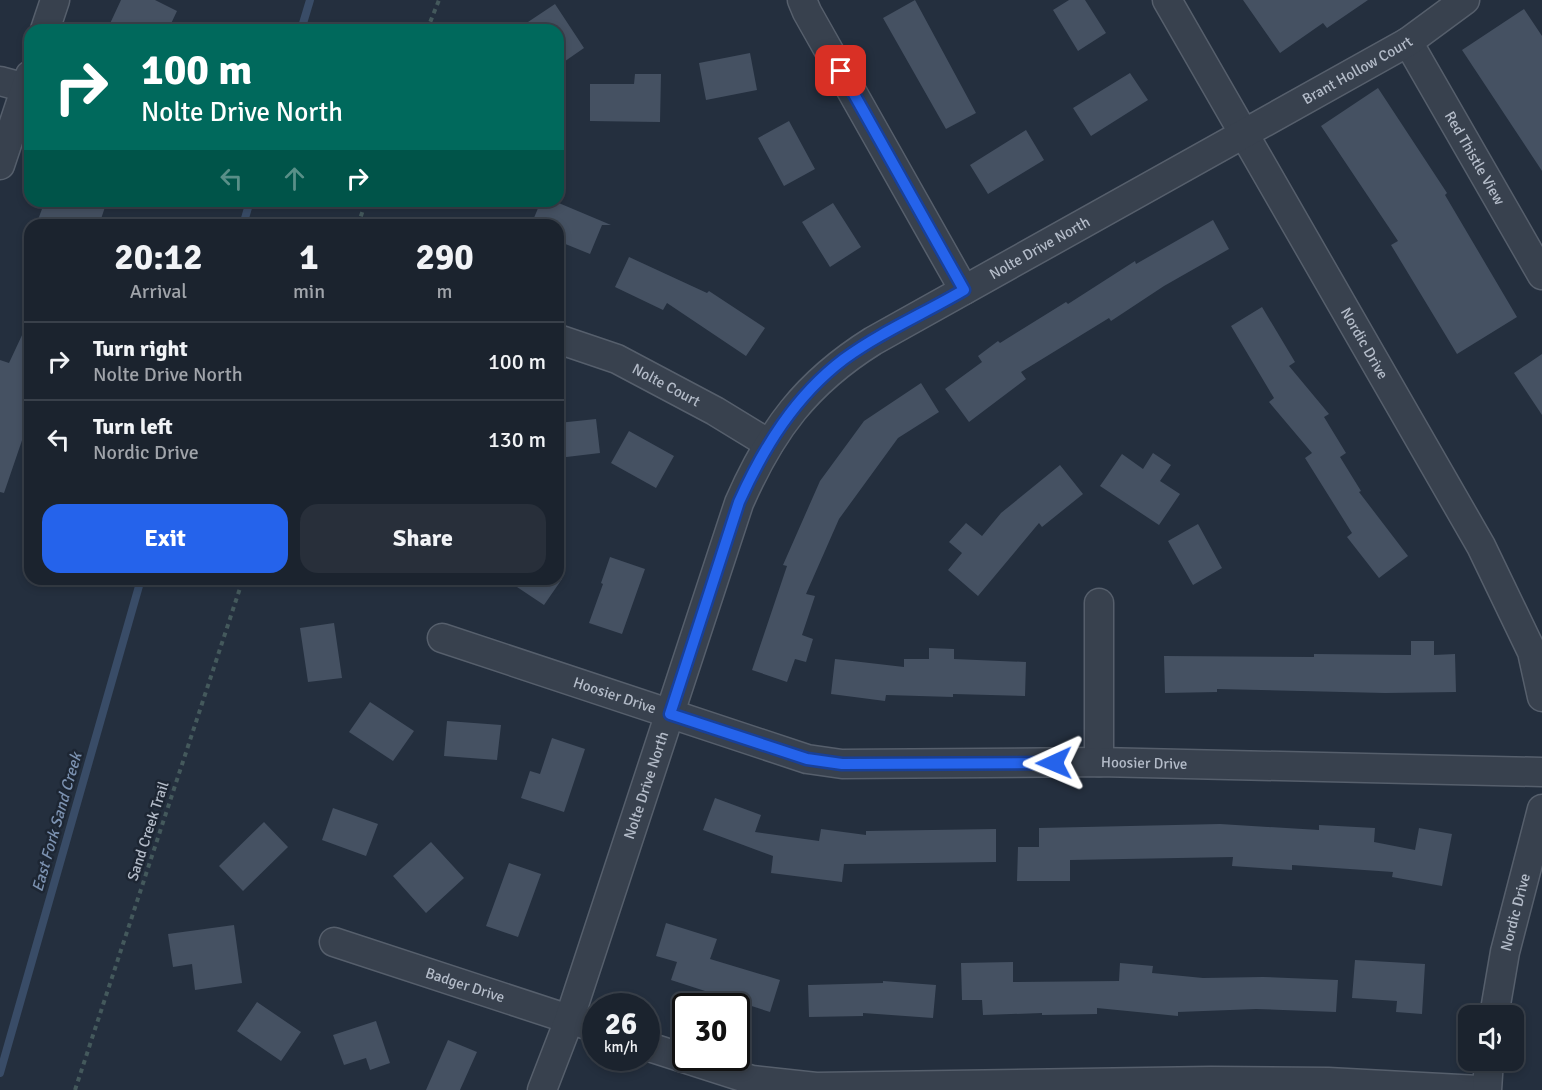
<!DOCTYPE html>
<style>
:root{--surface:#1b232e;--page:#282f3a;--text:#f1f3f6;--muted:#a0a4aa;--line:#39404a;--accent:#2563eb}
body{margin:0;font-family:Signika,sans-serif;background:var(--page);color:var(--text);height:100vh;display:flex;flex-direction:column;font-size:22px;white-space:nowrap}
*{box-sizing:border-box;margin:0}
p{font-size:20px;color:var(--muted)}
.icon{flex:none;width:33px;height:33px;fill:none;stroke:currentColor;stroke-width:2;stroke-linecap:round;stroke-linejoin:round}
.map{position:relative;flex:1;overflow:hidden}
.side{position:absolute;left:24px;top:219px;width:540px;height:366px;display:flex;flex-direction:column;background:var(--surface);border-radius:18px;box-shadow:0 3px 9px #0003,0 0 0 2px var(--line)}
.side>*{flex:none}
.banner{position:absolute;left:24px;top:24px;width:540px;height:183px;border-radius:18px;box-shadow:0 3px 9px #0003,0 0 0 2px var(--line);background:#00695c;color:#fff;overflow:hidden}
.controls{position:absolute;left:1458px;top:1005px;display:grid;gap:12px}
.controls a{display:grid;place-items:center;width:66px;height:66px;border-radius:12px;background:var(--surface);box-shadow:0 3px 9px #0003,0 0 0 2px var(--line);font-size:30px}
.speed{position:absolute;left:582px;top:993px;display:flex;gap:12px;font-size:30px;font-weight:700;text-align:center}
.speed>*{display:grid;place-content:center;width:78px;height:78px;border-radius:50%;background:var(--surface);box-shadow:0 3px 9px #0003,0 0 0 2px var(--line);line-height:1}
.speed small{font-size:15px;font-weight:400}
.speed .limit{border:3px solid #111;border-radius:9px;background:#fff;color:#111}
.pin{position:absolute;display:grid;place-items:center;width:51px;height:51px;color:#fff;margin:-26px;border-radius:12px;box-shadow:0 3px 9px #0006}
.me{position:absolute;width:66px;margin:-33px;rotate:269deg;stroke-linejoin:round;filter:drop-shadow(0 0 4px #0008)}
.turn{display:flex;align-items:center;gap:21px;height:126px;padding:0 18px;font-size:27px}
.turn .icon{width:78px;height:78px;stroke-width:2.5}
.turn b{display:block;font-size:42px;line-height:51px}
.lanes{display:flex;align-items:center;height:57px;padding:0 18px;background:#0003;justify-content:center;gap:30px;direction:ltr}
.lanes .off{opacity:.35}
.eta{display:flex;justify-content:space-evenly;align-items:center;height:102px;text-align:center}
.eta b{font-size:36px;font-weight:700;line-height:42px}
.action{display:flex;gap:12px;margin-top:auto;padding:12px 18px}
.action a{flex:1;height:69px;border-radius:18px;background:var(--accent);color:#fff;font-size:24px;font-weight:700;line-height:69px;text-align:center}
.action a+a{background:var(--page);color:var(--text)}
ul{padding:0;list-style:none}
li{display:flex;align-items:center;gap:18px;height:78px;padding:0 18px;border-top:2px solid var(--line)}
li div{flex:1}
li b{display:block;font-size:22px}
li em{font-style:normal}
.map>svg:first-child{display:block}
.lines{fill:none;stroke-linecap:round;stroke-linejoin:round}
.stream{stroke:#394c67;stroke-width:8}
.building{fill:#455162}
.minor-casing{stroke:#565f6c;stroke-width:31}
.path{stroke:#44595c;stroke-width:4;stroke-dasharray:4.5 4.5;stroke-linecap:butt}
.minor{stroke:#38414e;stroke-width:28}
.route-casing{stroke:#184099;stroke-width:15}
.route{stroke:#2563eb;stroke-width:10}
.labels{text-anchor:middle;stroke-width:5;stroke-linejoin:round;paint-order:stroke}
.street-label{font-size:15px;fill:#b4bcc9;stroke:#1d2633}
.water-label{font-size:16px;font-style:italic;fill:#7c92b1;stroke:#1d2633}
</style>
<div class="map">
<svg width="1542" height="1090" viewBox="0 0 1542 1090">
<rect width="100%" height="100%" fill="#242f3e"/>
<g class="lines">
<path class="stream" d="M 301,30 L 310,0
M 243,225 L 250,201
M 0,1073 L 141,579"/>
</g>
<path class="building" d="M 121,0 L 155,0 L 177,11 L 168,30 L 107,30 Z
M 915,0 L 976,113 L 946,129 L 883,18 Z
M 1069,0 L 1085,0 L 1106,33 L 1078,51 L 1053,10 Z
M 1243,0 L 1368,0 L 1327,28 L 1323,23 L 1280,53 Z
M 555,4 L 584,48 L 558,66 L 558,30 L 516,30 Z
M 1524,9 L 1542,36 L 1542,171 L 1462,50 Z
M 750,53 L 757,90 L 706,100 L 699,63 Z
M 1130,73 L 1148,100 L 1091,136 L 1073,108 Z
M 635,74 L 661,74 L 660,122 L 590,121 L 590,84 L 634,84 Z
M 1378,88 L 1447,193 L 1445,195 L 1517,317 L 1457,354 L 1391,245 L 1398,241 L 1321,126 Z
M 789,121 L 815,169 L 784,186 L 758,138 Z
M 1026,130 L 1044,160 L 988,194 L 970,165 Z
M 45,201 L 107,201 L 99,225 L 36,225 Z
M 541,201 L 554,201 L 611,225 L 602,225 L 590,254 L 558,241 L 558,225 L 531,225 Z
M 833,203 L 861,247 L 830,267 L 802,222 Z
M 1213,220 L 1229,249 L 1164,286 L 1111,321 L 1109,318 L 1021,372 L 1026,379 L 969,422 L 945,389 L 982,362 L 978,356 L 998,341 L 1000,343 L 1066,302 L 1068,304 L 1135,261 L 1136,264 Z
M 629,257 L 707,293 L 709,291 L 765,328 L 746,356 L 667,303 L 663,310 L 615,287 Z
M 1262,307 L 1295,362 L 1289,366 L 1329,414 L 1324,417 L 1346,453 L 1340,457 L 1361,491 L 1359,492 L 1408,556 L 1379,578 L 1347,537 L 1352,533 L 1305,458 L 1312,453 L 1269,402 L 1274,398 L 1231,326 Z
M 30,318 L 30,417 L 4,493 L 0,492 L 0,360 L 9,363 Z
M 1542,354 L 1542,415 L 1514,373 Z
M 921,383 L 939,412 L 898,438 L 839,519 L 806,594 L 815,596 L 802,635 L 813,639 L 806,662 L 795,659 L 787,682 L 752,670 L 787,566 L 783,565 L 820,481 L 864,421 Z
M 596,419 L 600,453 L 558,458 L 558,423 Z
M 629,431 L 674,456 L 656,488 L 611,463 Z
M 1153,453 L 1171,465 L 1160,481 L 1180,494 L 1159,525 L 1100,486 L 1122,454 L 1143,469 Z
M 1060,465 L 1083,494 L 1042,527 L 1039,523 L 978,596 L 948,570 L 962,553 L 949,542 L 966,523 L 982,536 L 1001,513 Z
M 1198,524 L 1222,568 L 1193,585 L 1168,541 Z
M 610,557 L 645,569 L 622,634 L 589,623 L 603,584 L 601,583 Z
M 505,579 L 562,579 L 544,605 Z
M 334,623 L 342,678 L 308,682 L 300,628 Z
M 1411,641 L 1434,641 L 1434,655 L 1455,654 L 1456,692 L 1385,693 L 1217,689 L 1217,692 L 1165,693 L 1164,656 L 1314,657 L 1314,654 L 1411,655 Z
M 929,648 L 954,649 L 954,659 L 1026,662 L 1025,696 L 953,694 L 953,697 L 886,695 L 885,701 L 831,694 L 835,659 L 904,667 L 904,659 L 929,659 Z
M 370,702 L 414,731 L 393,761 L 349,732 Z
M 447,721 L 501,725 L 497,760 L 444,756 Z
M 552,738 L 585,749 L 564,812 L 521,798 L 530,771 L 540,774 Z
M 715,798 L 761,815 L 755,832 L 819,841 L 821,829 L 866,835 L 866,831 L 996,829 L 996,862 L 844,864 L 842,882 L 771,873 L 773,856 L 703,830 Z
M 333,808 L 378,824 L 366,856 L 322,840 Z
M 264,822 L 288,847 L 243,891 L 219,866 Z
M 1220,824 L 1319,830 L 1319,825 L 1375,828 L 1374,842 L 1415,850 L 1419,828 L 1452,834 L 1442,886 L 1392,877 L 1393,872 L 1292,865 L 1292,870 L 1232,866 L 1233,857 L 1070,860 L 1070,881 L 1017,881 L 1018,847 L 1039,847 L 1039,828 Z
M 431,842 L 464,878 L 426,913 L 393,876 Z
M 509,863 L 541,874 L 518,937 L 486,926 Z
M 666,923 L 717,939 L 710,959 L 780,980 L 770,1012 L 671,980 L 677,962 L 656,956 Z
M 234,925 L 242,983 L 195,990 L 192,964 L 173,967 L 168,934 Z
M 1355,960 L 1425,964 L 1422,1014 L 1396,1012 L 1397,1001 L 1352,998 Z
M 1013,962 L 1013,982 L 1119,981 L 1120,963 L 1153,966 L 1152,973 L 1203,978 L 1263,977 L 1338,980 L 1336,1012 L 1256,1009 L 1178,1012 L 1178,1016 L 1097,1008 L 1097,1014 L 1042,1015 L 1042,1013 L 983,1015 L 982,1000 L 962,1000 L 961,963 Z
M 883,981 L 936,985 L 933,1018 L 863,1013 L 863,1016 L 809,1017 L 808,985 L 883,983 Z
M 257,1002 L 301,1032 L 281,1061 L 237,1031 Z
M 376,1021 L 390,1063 L 370,1070 L 366,1058 L 344,1065 L 333,1035 Z
M 448,1040 L 477,1052 L 460,1090 L 426,1090 Z"/>
<g class="lines">
<g class="minor-casing">
<g id="minor">
<path d="M 802,0 L 807,12 L 964,290"/>
<path id="s1" d="M 1167,0 L 1481,546 L 1532,652 L 1542,697"/>
<path d="M 45,30 L 55,0"/>
<path id="s2" d="M 1408,42 L 1542,275"/>
<path d="M 0,81 L 26,88"/>
<path d="M 0,165 L 30,75"/>
<path id="s3" d="M 558,339 L 617,359 L 715,411 L 769,444"/>
<path d="M 1099,603 L 1099,762"/>
<path id="s4" d="M 442,638 L 807,759 L 842,764 L 1099,762 L 1542,772"/>
<path id="s5" d="M 334,942 L 596,1028"/>
<path id="s6" d="M 1494,1016 L 1505,952 L 1542,809"/>
<path d="M 646,1046 L 752,1080 L 816,1087 L 1211,1081 L 1328,1082 L 1479,1090"/>
<path id="s7" d="M 542,1090 L 569,1020 L 739,503 C 771,430 806,383 873,341 L 1408,42 L 1465,0"/>
<path d="M 1487,1090 L 1489,1060"/>
</g>
</g>
<path class="path" d="M 427,30 L 439,0
M 358,225 L 366,201
M 75,1090 L 243,579"/>
<use href="#minor" class="minor"/>
</g>
<g class="lines">
<g class="route-casing">
<path id="route" d="M 841,71 L 964,290 C 925,313 881,332 844,359 C 795,396 764,447 739,502 L 670,714 L 807,759 L 842,764 L 1054,763"/>
</g>
<use href="#route" class="route"/>
</g>
<g class="labels">
<g class="street-label">
<text dy="5" stroke="none"><textPath href="#s7" startOffset="1388">Brant Hollow Court</textPath></text>
<text dy="5" stroke="none"><textPath href="#s2" startOffset="134">Red Thistle View</textPath></text>
<text dy="5" stroke="none"><textPath href="#s7" startOffset="1024">Nolte Drive North</textPath></text>
<text dy="5" stroke="none"><textPath href="#s1" startOffset="396">Nordic Drive</textPath></text>
<text dy="5" stroke="none"><textPath href="#s3" startOffset="118">Nolte Court</textPath></text>
<text dy="5" stroke="none"><textPath href="#s4" startOffset="182">Hoosier Drive</textPath></text>
<text dy="5" stroke="none"><textPath href="#s4" startOffset="722">Hoosier Drive</textPath></text>
<text dy="5" stroke="none"><textPath href="#s7" startOffset="322">Nolte Drive North</textPath></text>
<text transform="translate(148 831) rotate(-72)" y="5">Sand Creek Trail</text>
<text dy="5" stroke="none"><textPath href="#s6" startOffset="106">Nordic Drive</textPath></text>
<text dy="5" stroke="none"><textPath href="#s5" startOffset="138">Badger Drive</textPath></text>
</g>
<g class="water-label">
<text transform="translate(56 822) rotate(-74)" y="6">East Fork Sand Creek</text>
</g>
</g>
</svg>
<div class="controls">
<a><svg class="icon" aria-label="sound" viewBox="0 0 24 24"><path d="M4 9h4l5-4v14l-5-4H4zM17 9q2 3 0 6"/></svg></a>
</div>
<div class="speed"><div>26<small>km/h</small></div><div class="limit">30</div></div>
<div class="pin" style="left:841px;top:71px;background:#d93025"><svg class="icon" aria-label="arrive" viewBox="0 0 24 24"><path d="M6 21V4h12l-3 4 3 4H6"/></svg></div>
<svg class="me" style="left:1054px;top:763px" viewBox="-20 -20 40 40"><path d="M0-17L14 15 0 8-14 15z" fill="#2563eb" stroke="#fff" stroke-width="4"/></svg>
<div class="banner">
<div class="turn"><svg class="icon" aria-label="right" viewBox="0 0 24 24"><path d="M7 20v-9h11M14 6l5 5-5 5"/></svg><div><b>100 m</b>Nolte Drive North</div></div>
<div class="lanes"><svg class="icon off" aria-label="left" viewBox="0 0 24 24"><path d="M17 20v-9H6M10 6l-5 5 5 5"/></svg><svg class="icon off" aria-label="ahead" viewBox="0 0 24 24"><path d="M12 20V5M6 11l6-6 6 6"/></svg><svg class="icon" aria-label="right" viewBox="0 0 24 24"><path d="M7 20v-9h11M14 6l5 5-5 5"/></svg></div>
</div>
<section class="side">
<div class="eta">
<div><b>20:12</b><p>Arrival</p></div>
<div><b>1</b><p>min</p></div>
<div><b>290</b><p>m</p></div>
</div>
<ul>
<li><svg class="icon" aria-label="right" viewBox="0 0 24 24"><path d="M7 20v-9h11M14 6l5 5-5 5"/></svg><div><b>Turn right</b><p>Nolte Drive North</p></div><em>100 m</em></li>
<li><svg class="icon" aria-label="left" viewBox="0 0 24 24"><path d="M17 20v-9H6M10 6l-5 5 5 5"/></svg><div><b>Turn left</b><p>Nordic Drive</p></div><em>130 m</em></li>
</ul>
<div class="action"><a>Exit</a><a>Share</a></div>
</section>
</div>
